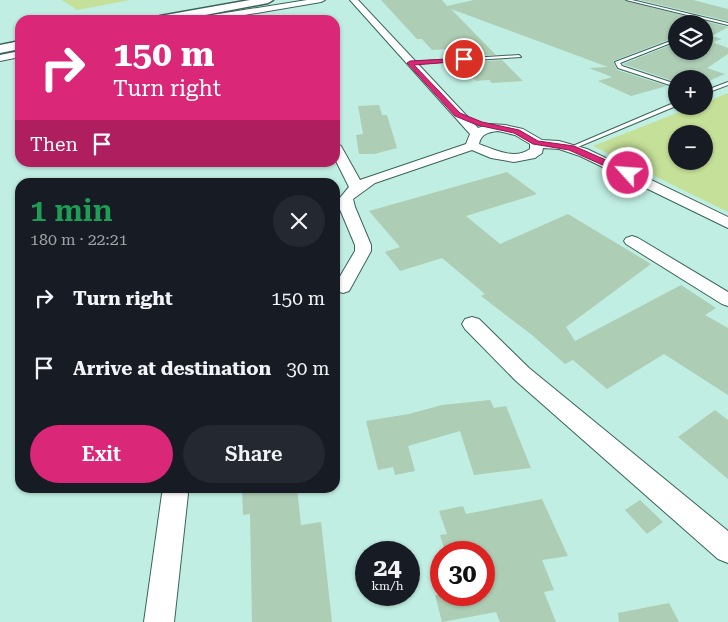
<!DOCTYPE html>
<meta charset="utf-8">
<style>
:root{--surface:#171b24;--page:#242831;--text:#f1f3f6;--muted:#9ea1a6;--accent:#db2777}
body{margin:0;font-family:"Roboto Serif",serif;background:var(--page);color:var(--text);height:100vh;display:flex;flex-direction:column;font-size:19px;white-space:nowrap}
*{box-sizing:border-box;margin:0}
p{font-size:16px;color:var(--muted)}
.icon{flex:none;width:28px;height:28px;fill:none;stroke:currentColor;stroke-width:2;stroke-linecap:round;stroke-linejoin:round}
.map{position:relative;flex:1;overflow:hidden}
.sheet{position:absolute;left:15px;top:178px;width:325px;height:315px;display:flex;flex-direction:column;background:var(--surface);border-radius:15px;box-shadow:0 1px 4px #0004}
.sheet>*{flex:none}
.top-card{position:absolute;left:15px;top:15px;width:325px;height:152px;border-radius:15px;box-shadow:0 1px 4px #0004;background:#db2777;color:#fff;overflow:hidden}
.buttons{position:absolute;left:668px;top:15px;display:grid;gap:10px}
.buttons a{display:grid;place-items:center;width:45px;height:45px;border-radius:50%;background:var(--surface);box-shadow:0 1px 4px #0004;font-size:25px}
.speed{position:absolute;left:355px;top:541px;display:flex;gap:10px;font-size:25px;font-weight:700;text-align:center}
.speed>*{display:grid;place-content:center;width:65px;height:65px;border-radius:50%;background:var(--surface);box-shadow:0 1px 4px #0004;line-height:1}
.speed small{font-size:12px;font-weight:400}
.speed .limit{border:8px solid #d22;background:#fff;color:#111}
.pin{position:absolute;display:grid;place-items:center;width:42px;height:42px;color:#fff;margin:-21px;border:2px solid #fff;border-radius:50%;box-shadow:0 1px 5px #0007}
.me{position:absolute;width:55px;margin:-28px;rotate:296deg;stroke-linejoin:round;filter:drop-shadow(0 0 4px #0008)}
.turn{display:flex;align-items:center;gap:18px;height:105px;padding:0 15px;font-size:22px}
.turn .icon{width:65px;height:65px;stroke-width:2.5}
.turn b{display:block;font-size:35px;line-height:42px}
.then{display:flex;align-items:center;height:48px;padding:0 15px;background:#0003;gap:10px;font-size:19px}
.round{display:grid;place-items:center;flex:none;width:52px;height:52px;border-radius:26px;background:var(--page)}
.overview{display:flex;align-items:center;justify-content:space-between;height:85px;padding:0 15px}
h1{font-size:30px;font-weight:600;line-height:38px;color:#1e9e55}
.cta{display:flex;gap:10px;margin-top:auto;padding:10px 15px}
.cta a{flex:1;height:58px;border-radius:30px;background:var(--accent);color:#fff;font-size:20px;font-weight:600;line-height:58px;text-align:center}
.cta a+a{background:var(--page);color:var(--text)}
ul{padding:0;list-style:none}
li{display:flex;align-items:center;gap:15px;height:70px;padding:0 15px}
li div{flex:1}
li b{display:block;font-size:19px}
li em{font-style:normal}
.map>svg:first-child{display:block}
.green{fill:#c5e098;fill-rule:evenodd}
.building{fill:#adcdb4}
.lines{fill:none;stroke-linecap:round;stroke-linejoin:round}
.lane-casing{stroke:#3a645a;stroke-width:2}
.street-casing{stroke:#3a645a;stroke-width:2}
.secondary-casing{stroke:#3a645a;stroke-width:3}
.lane{fill:#fff;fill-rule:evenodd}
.street{fill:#fff;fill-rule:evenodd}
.secondary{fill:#fff;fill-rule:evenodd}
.route{fill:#db2777;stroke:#8e194d}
</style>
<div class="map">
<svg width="728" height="622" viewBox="0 0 728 622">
<rect width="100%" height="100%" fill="#c0eee2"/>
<path class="green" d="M 62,0 L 130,0 L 77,10 Z
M 728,93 L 728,212 L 593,146 L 695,106 L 704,106 L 704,103 ZM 676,134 L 704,134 L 704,161 L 676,161 Z"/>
<path class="building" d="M 381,0 L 442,0 L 447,6 L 474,0 L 624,0 L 728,27 L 712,36 L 722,39 L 713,42 L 728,48 L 728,54 L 707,68 L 725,74 L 704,83 L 704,79 L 676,79 L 676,82 L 623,64 L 676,43 L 676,51 L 704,51 L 704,24 L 676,24 L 676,37 L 613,61 L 617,70 L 667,86 L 631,96 L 598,81 L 612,77 L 589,68 L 608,67 L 451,9 L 496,55 L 456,57 L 449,49 L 432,50 L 422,39 L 417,39 Z
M 640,0 L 693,0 L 728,9 L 728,21 Z
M 502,60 L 523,81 L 492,83 L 489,80 L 476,81 L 461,63 Z
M 379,105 L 382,115 L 387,115 L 397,148 L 374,154 L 359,154 L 356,135 L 363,134 L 358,106 Z
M 507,172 L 537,194 L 466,216 L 500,244 L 568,214 L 651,264 L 566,327 L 575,341 L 681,285 L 716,308 L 705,315 L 728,328 L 728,395 L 664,354 L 607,389 L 573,360 L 565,364 L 532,335 L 481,296 L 485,294 L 442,258 L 400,271 L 385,252 L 400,247 L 369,211 Z
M 490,400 L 494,408 L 506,406 L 531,468 L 474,475 L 460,431 L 408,446 L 415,471 L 395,475 L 393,467 L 378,470 L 366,421 L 409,414 L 442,405 Z
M 715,410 L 728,420 L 728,479 L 678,437 Z
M 242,488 L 297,488 L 301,525 L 321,522 L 332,622 L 252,622 L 250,514 L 243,515 Z
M 542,499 L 568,556 L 542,560 L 554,590 L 544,592 L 556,622 L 500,622 L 496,612 L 442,622 L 435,595 L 484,595 L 484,552 L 445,552 L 440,535 L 447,534 L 439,511 L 463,506 L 466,514 Z
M 640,500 L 663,522 L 647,534 L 625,510 Z
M 669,603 L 679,622 L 619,622 L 618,613 Z"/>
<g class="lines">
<g class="lane-casing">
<path id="lane" d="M 626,0 L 632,0 L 728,23 L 728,25 Z
M 676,39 L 676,41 L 620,63 L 622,66 L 676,84 L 676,87 L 618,68 L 615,62 Z
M 519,55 L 521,57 L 410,64 L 408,63 L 410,62 Z
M 728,82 L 728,85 L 704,94 L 704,91 Z
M 676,102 L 676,106 L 573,149 L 568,148 Z"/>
</g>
<g class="street-casing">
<path id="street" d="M 307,0 L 325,0 L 321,2 L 215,20 L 196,20 L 200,17 Z
M 350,0 L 358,0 L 478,128 L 490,124 L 505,125 L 523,129 L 542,140 L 559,141 L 587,149 L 728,217 L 728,228 L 580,156 L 559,149 L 543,148 L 542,153 L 535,158 L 514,162 L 491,158 L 472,150 L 375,183 L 353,199 L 355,207 L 371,245 L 371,251 L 349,291 L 343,293 L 337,291 L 335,285 L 355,251 L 355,245 L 339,207 L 339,199 L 349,187 L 335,159 L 335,142 L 341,146 L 360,180 L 466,144 L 470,134 ZM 498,131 L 515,135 L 530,144 L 530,149 C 515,160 495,150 479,144 C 481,134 488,132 498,131 Z
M 20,51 L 20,57 L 0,61 L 0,55 Z
M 632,236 L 638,238 L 728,292 L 728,306 L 722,304 L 626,244 L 624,241 L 626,238 Z
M 472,317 L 479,319 L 529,368 L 728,531 L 728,563 L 718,559 L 515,380 L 465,329 L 462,324 L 465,319 Z
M 165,488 L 185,488 L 188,494 L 174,622 L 144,622 L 162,494 Z"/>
</g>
<g class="secondary-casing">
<path id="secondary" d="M 250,0 L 273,0 L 268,3 L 179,20 L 154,20 L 160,16 Z
M 20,41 L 20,49 L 0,53 L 0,45 Z"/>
</g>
<use href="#lane" class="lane"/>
<use href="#street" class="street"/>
<use href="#secondary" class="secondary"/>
</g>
<path class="route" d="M 466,58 L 464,61 L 414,65 L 460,113 L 482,122 L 519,130 L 538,141 L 574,146 L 631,171 L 631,175 L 625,175 L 569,150 L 533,144 L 514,133 L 477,125 L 455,116 L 407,63 L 410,61 Z"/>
</svg>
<div class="buttons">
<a><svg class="icon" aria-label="layers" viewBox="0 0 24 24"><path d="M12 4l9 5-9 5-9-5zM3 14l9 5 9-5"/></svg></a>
<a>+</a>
<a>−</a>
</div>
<div class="speed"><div>24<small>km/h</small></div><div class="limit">30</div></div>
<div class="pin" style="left:464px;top:59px;background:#d93025"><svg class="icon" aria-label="arrive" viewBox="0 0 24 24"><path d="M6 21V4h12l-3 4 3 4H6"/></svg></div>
<svg class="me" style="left:628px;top:173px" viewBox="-20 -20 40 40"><circle r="17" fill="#db2777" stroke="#fff" stroke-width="3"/><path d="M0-11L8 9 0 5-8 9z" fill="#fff"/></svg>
<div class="top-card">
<div class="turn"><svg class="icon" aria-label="right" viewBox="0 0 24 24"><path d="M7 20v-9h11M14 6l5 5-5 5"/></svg><div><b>150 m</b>Turn right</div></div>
<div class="then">Then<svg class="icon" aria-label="arrive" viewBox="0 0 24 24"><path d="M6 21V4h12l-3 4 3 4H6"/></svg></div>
</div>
<section class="sheet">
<div class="overview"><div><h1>1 min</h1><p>180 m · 22:21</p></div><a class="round"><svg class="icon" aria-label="close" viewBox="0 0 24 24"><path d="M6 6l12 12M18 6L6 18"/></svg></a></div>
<ul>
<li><svg class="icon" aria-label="right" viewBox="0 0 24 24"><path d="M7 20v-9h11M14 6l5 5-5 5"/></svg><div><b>Turn right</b></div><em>150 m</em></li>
<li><svg class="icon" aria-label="arrive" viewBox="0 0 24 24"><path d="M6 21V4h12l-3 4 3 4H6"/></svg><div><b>Arrive at destination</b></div><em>30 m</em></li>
</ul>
<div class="cta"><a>Exit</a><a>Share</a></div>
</section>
</div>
